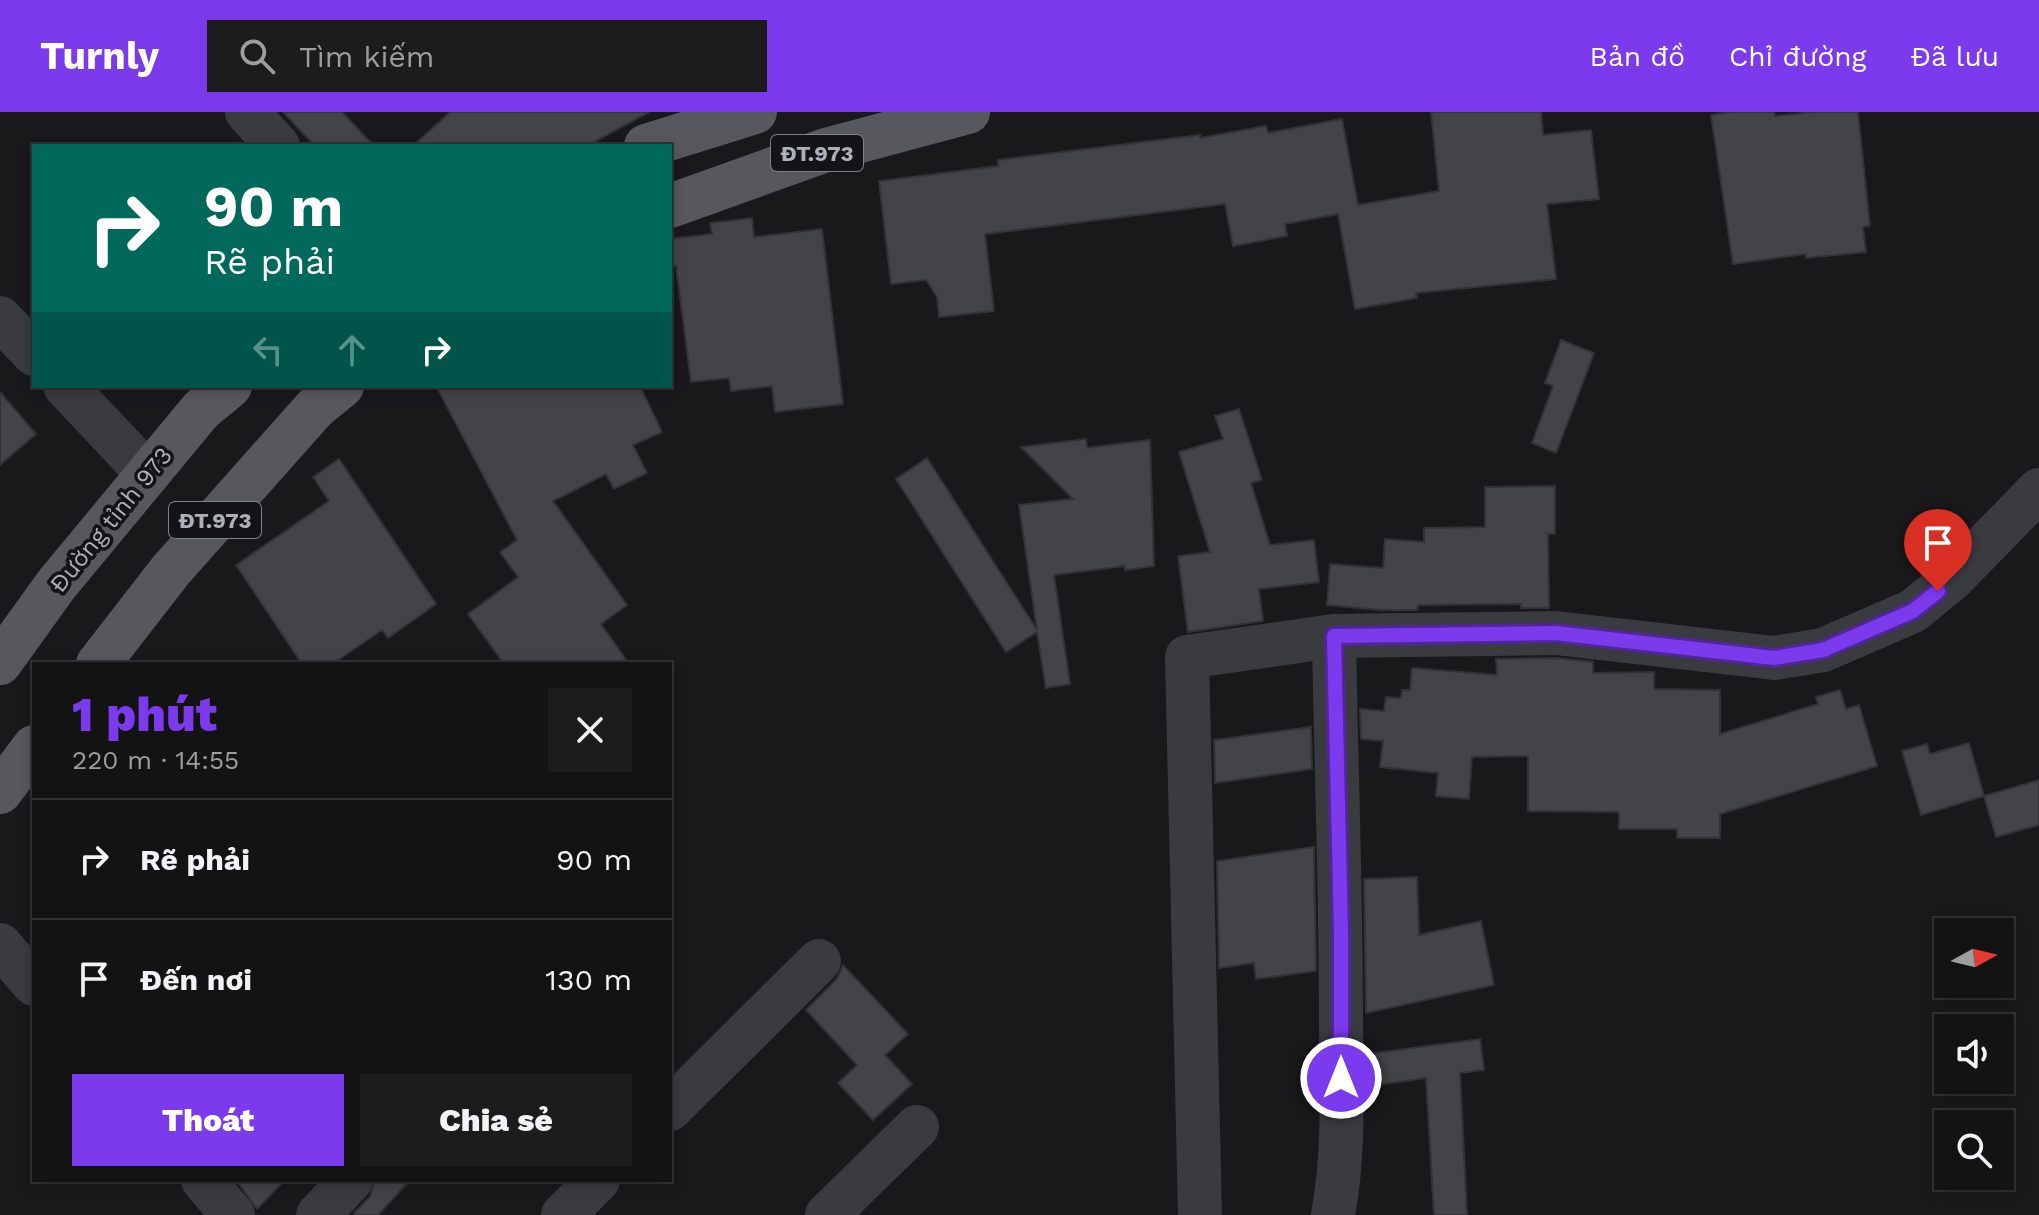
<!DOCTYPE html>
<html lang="vi">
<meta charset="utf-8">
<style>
:root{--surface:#131314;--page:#1c1c1d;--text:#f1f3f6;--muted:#9d9ea0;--line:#323234;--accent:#7c3aed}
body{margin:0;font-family:"Work Sans",sans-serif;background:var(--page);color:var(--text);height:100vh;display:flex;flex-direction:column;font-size:30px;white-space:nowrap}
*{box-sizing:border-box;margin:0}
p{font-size:26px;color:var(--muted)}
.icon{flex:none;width:44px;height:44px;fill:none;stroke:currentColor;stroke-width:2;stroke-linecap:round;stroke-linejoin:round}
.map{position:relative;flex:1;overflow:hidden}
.drawer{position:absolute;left:32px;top:550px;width:640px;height:520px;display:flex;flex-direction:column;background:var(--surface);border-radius:0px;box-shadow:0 4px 12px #0003,0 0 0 2px var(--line)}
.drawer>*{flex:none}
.hud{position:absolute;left:32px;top:32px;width:640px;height:244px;border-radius:0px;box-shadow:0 4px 12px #0003,0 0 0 2px var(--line);background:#00695c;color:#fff;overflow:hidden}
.needle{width:52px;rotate:82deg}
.fabs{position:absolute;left:1934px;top:806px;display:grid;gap:16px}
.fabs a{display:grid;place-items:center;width:80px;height:80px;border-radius:0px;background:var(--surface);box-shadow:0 4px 12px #0003,0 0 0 2px var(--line);font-size:40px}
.pin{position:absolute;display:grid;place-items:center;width:68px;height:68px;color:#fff;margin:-82px -34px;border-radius:50% 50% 50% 0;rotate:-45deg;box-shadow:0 0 8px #0007}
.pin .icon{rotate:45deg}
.me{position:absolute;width:88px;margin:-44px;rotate:0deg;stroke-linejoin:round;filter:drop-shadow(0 0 6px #0008)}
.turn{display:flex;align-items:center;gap:28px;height:168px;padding:0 40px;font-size:36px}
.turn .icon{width:104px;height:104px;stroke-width:2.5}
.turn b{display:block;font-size:56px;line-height:68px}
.lanes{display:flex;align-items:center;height:76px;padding:0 40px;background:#0003;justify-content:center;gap:40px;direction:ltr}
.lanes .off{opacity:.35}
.round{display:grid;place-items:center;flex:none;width:84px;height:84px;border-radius:0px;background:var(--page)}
.overview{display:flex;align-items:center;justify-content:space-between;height:136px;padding:0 40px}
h1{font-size:48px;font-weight:800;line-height:60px;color:var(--accent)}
.primary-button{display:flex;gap:16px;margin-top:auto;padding:16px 40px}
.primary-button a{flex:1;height:92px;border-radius:0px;background:var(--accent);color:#fff;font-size:32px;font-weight:800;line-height:92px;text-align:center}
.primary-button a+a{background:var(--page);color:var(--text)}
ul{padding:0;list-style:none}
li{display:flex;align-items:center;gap:24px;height:120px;padding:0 40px;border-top:2px solid var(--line)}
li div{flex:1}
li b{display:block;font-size:30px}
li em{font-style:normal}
header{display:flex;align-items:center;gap:48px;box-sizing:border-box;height:112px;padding:0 40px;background:var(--accent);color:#fff}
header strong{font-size:38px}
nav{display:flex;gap:44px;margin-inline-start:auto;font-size:28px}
.search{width:560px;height:72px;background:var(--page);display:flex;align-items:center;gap:20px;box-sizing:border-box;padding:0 28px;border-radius:0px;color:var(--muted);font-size:30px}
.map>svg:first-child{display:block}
.building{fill:#434448;stroke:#333337;stroke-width:2}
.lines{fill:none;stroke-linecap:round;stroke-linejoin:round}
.minor{stroke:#3a3b3f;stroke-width:44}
.major{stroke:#56585e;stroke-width:44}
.route-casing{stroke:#51269a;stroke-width:20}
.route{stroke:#7c3aed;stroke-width:14}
.labels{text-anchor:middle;stroke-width:7;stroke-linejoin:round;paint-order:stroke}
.shield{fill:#141416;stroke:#7e8189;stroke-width:2}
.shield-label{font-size:22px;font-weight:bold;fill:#abb0ba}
.street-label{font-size:24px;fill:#abb0ba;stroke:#141416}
</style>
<header>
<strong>Turnly</strong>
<div class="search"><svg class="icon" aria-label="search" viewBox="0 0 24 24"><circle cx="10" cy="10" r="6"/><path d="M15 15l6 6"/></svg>Tìm kiếm</div>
<nav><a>Bản đồ</a><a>Chỉ đường</a><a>Đã lưu</a></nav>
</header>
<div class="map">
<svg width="2039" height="1103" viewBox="0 0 2039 1103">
<rect width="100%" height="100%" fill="#19191b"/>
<path class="building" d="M 283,0 L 342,0 L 374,34 L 315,34 Z
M 450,0 L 649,0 L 587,34 L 413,34 Z
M 1431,0 L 1541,0 L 1543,23 L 1591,18 L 1599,87 L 1547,92 L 1556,167 L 1416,181 L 1417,186 L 1355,197 L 1338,102 L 1285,112 L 1287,124 L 1233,134 L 1225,92 L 985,122 L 994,199 L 939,205 L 937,185 L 926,168 L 891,172 L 879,69 L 998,54 L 998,48 L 1200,23 L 1200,26 L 1266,14 L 1268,21 L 1342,7 L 1358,93 L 1439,79 Z
M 1730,0 L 1774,0 L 1775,4 L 1814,0 L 1858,0 L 1870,114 L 1863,115 L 1866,140 L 1806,146 L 1806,142 L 1733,152 L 1711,3 Z
M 752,106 L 754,125 L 822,117 L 843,292 L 775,300 L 772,274 L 731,279 L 729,266 L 691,270 L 676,154 L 670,154 L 670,127 L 712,122 L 710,111 Z
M 1561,228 L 1594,241 L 1556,341 L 1532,331 L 1553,274 L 1545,271 Z
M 436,274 L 640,274 L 662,320 L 633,333 L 647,361 L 614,377 L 606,362 L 553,389 L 627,493 L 601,512 L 629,552 L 504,552 L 468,502 L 518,465 L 500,440 L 517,428 Z
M 0,280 L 36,322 L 0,353 Z
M 1239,297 L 1262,368 L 1251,371 L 1270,433 L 1314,428 L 1319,470 L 1259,477 L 1263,509 L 1188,520 L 1178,444 L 1210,440 L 1179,340 L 1223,327 L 1215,304 Z
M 1086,327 L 1087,336 L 1150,328 L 1154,454 L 1125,458 L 1125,454 L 1054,463 L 1070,572 L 1046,576 L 1037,520 L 1006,540 L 896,367 L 927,346 L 1037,518 L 1019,393 L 1073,387 L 1021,335 Z
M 339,347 L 436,492 L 388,526 L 382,518 L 332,552 L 302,552 L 236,453 L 329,389 L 313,365 Z
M 1555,374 L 1555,422 L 1548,422 L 1549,496 L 1521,496 L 1521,492 L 1418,493 L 1417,498 L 1380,498 L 1327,493 L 1330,452 L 1383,456 L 1385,427 L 1424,430 L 1424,416 L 1485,415 L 1485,375 Z
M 1556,546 L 1593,550 L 1593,561 L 1654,560 L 1654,577 L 1720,578 L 1720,622 L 1818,592 L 1816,585 L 1840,578 L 1846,597 L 1859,593 L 1877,654 L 1720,702 L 1720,726 L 1677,726 L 1677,717 L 1619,717 L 1619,700 L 1528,699 L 1528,644 L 1472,645 L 1469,687 L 1436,684 L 1438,661 L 1380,655 L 1383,629 L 1361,627 L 1360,597 L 1384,599 L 1386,585 L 1401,586 L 1402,578 L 1410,578 L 1412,556 L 1497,563 L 1496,547 Z
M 1311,615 L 1312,657 L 1215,671 L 1214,628 Z
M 1969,631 L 1984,684 L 1921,703 L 1902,639 L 1927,632 L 1930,642 Z
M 2039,668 L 2039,713 L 1996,725 L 1984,684 Z
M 1314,735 L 1316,859 L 1256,867 L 1254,851 L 1219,856 L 1217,749 Z
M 1417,765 L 1419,823 L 1481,809 L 1494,873 L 1366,901 L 1364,767 Z
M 843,853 L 908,922 L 885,943 L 912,972 L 873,1008 L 838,971 L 857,953 L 806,898 L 837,867 Z
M 1480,927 L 1484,958 L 1460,961 L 1467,1103 L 1434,1103 L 1426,966 L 1375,973 L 1374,966 L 1367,967 L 1366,942 Z
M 236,1068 L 285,1068 L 257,1097 Z
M 375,1068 L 410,1068 L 378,1103 L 356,1103 L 354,1101 L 370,1085 Z"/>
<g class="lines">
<path class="minor" d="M 247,0 L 278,34
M 0,206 L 34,242
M 65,274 L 148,362
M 0,833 L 34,872
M 670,997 L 819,849
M 203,1068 L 233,1103
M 318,1103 L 351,1068
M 563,1103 L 598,1068
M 827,1103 L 917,1015
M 1200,1103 L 1187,545 L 1334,524
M 1333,1103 C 1345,1039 1341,973 1341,908 C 1341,780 1336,652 1334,524 L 1556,521 L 1774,546 L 1823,538 L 1913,499 L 1951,468 L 2039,378"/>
<path class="major" d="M 646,34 L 755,0
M 670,94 L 826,38 L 968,0
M 0,551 L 56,473 L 201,298 L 230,274
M 98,552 L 171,458 L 315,296 L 342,274
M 0,680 L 34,635"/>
</g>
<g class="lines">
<g class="route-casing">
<path id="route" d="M 1341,966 L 1341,819 L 1334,524 L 1556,521 L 1774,546 L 1823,538 L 1913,499 L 1938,479"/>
</g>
<use href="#route" class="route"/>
</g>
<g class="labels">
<g class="shield">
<rect x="771" y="23" width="92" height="36" rx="6"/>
<rect x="169" y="390" width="92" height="36" rx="6"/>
</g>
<g class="shield-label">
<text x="817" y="49">ĐT.973</text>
<text x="215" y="416">ĐT.973</text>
</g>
<g class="street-label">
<text transform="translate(111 408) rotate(-51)" y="8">Đường tỉnh 973</text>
</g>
</g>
</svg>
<div class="fabs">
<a><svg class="needle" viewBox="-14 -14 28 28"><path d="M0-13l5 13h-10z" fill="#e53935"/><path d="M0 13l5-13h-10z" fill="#9d9ea0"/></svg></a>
<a><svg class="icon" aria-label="sound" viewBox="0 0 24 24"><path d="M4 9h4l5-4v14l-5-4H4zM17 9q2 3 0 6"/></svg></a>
<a><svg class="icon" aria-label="search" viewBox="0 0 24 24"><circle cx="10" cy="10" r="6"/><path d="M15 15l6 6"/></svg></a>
</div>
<div class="pin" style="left:1938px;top:479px;background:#d93025"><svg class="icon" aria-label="arrive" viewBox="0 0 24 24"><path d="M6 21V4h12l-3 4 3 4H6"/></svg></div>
<svg class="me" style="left:1341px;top:966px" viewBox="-20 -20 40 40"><circle r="17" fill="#7c3aed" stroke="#fff" stroke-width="3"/><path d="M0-11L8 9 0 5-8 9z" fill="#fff"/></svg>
<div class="hud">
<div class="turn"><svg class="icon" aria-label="right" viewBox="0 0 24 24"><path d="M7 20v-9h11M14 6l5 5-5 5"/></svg><div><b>90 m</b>Rẽ phải</div></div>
<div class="lanes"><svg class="icon off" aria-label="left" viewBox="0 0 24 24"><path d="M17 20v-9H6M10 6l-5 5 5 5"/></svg><svg class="icon off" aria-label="ahead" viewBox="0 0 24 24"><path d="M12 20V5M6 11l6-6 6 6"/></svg><svg class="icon" aria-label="right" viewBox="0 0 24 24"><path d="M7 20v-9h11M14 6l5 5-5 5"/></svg></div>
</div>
<section class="drawer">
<div class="overview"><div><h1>1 phút</h1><p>220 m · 14:55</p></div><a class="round"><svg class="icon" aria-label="close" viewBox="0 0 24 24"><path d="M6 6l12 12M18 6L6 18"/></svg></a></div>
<ul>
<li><svg class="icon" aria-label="right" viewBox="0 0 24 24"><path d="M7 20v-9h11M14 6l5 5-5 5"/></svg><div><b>Rẽ phải</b></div><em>90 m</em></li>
<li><svg class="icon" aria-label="arrive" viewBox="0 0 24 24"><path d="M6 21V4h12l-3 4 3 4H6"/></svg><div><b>Đến nơi</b></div><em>130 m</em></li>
</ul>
<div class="primary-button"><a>Thoát</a><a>Chia sẻ</a></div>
</section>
</div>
